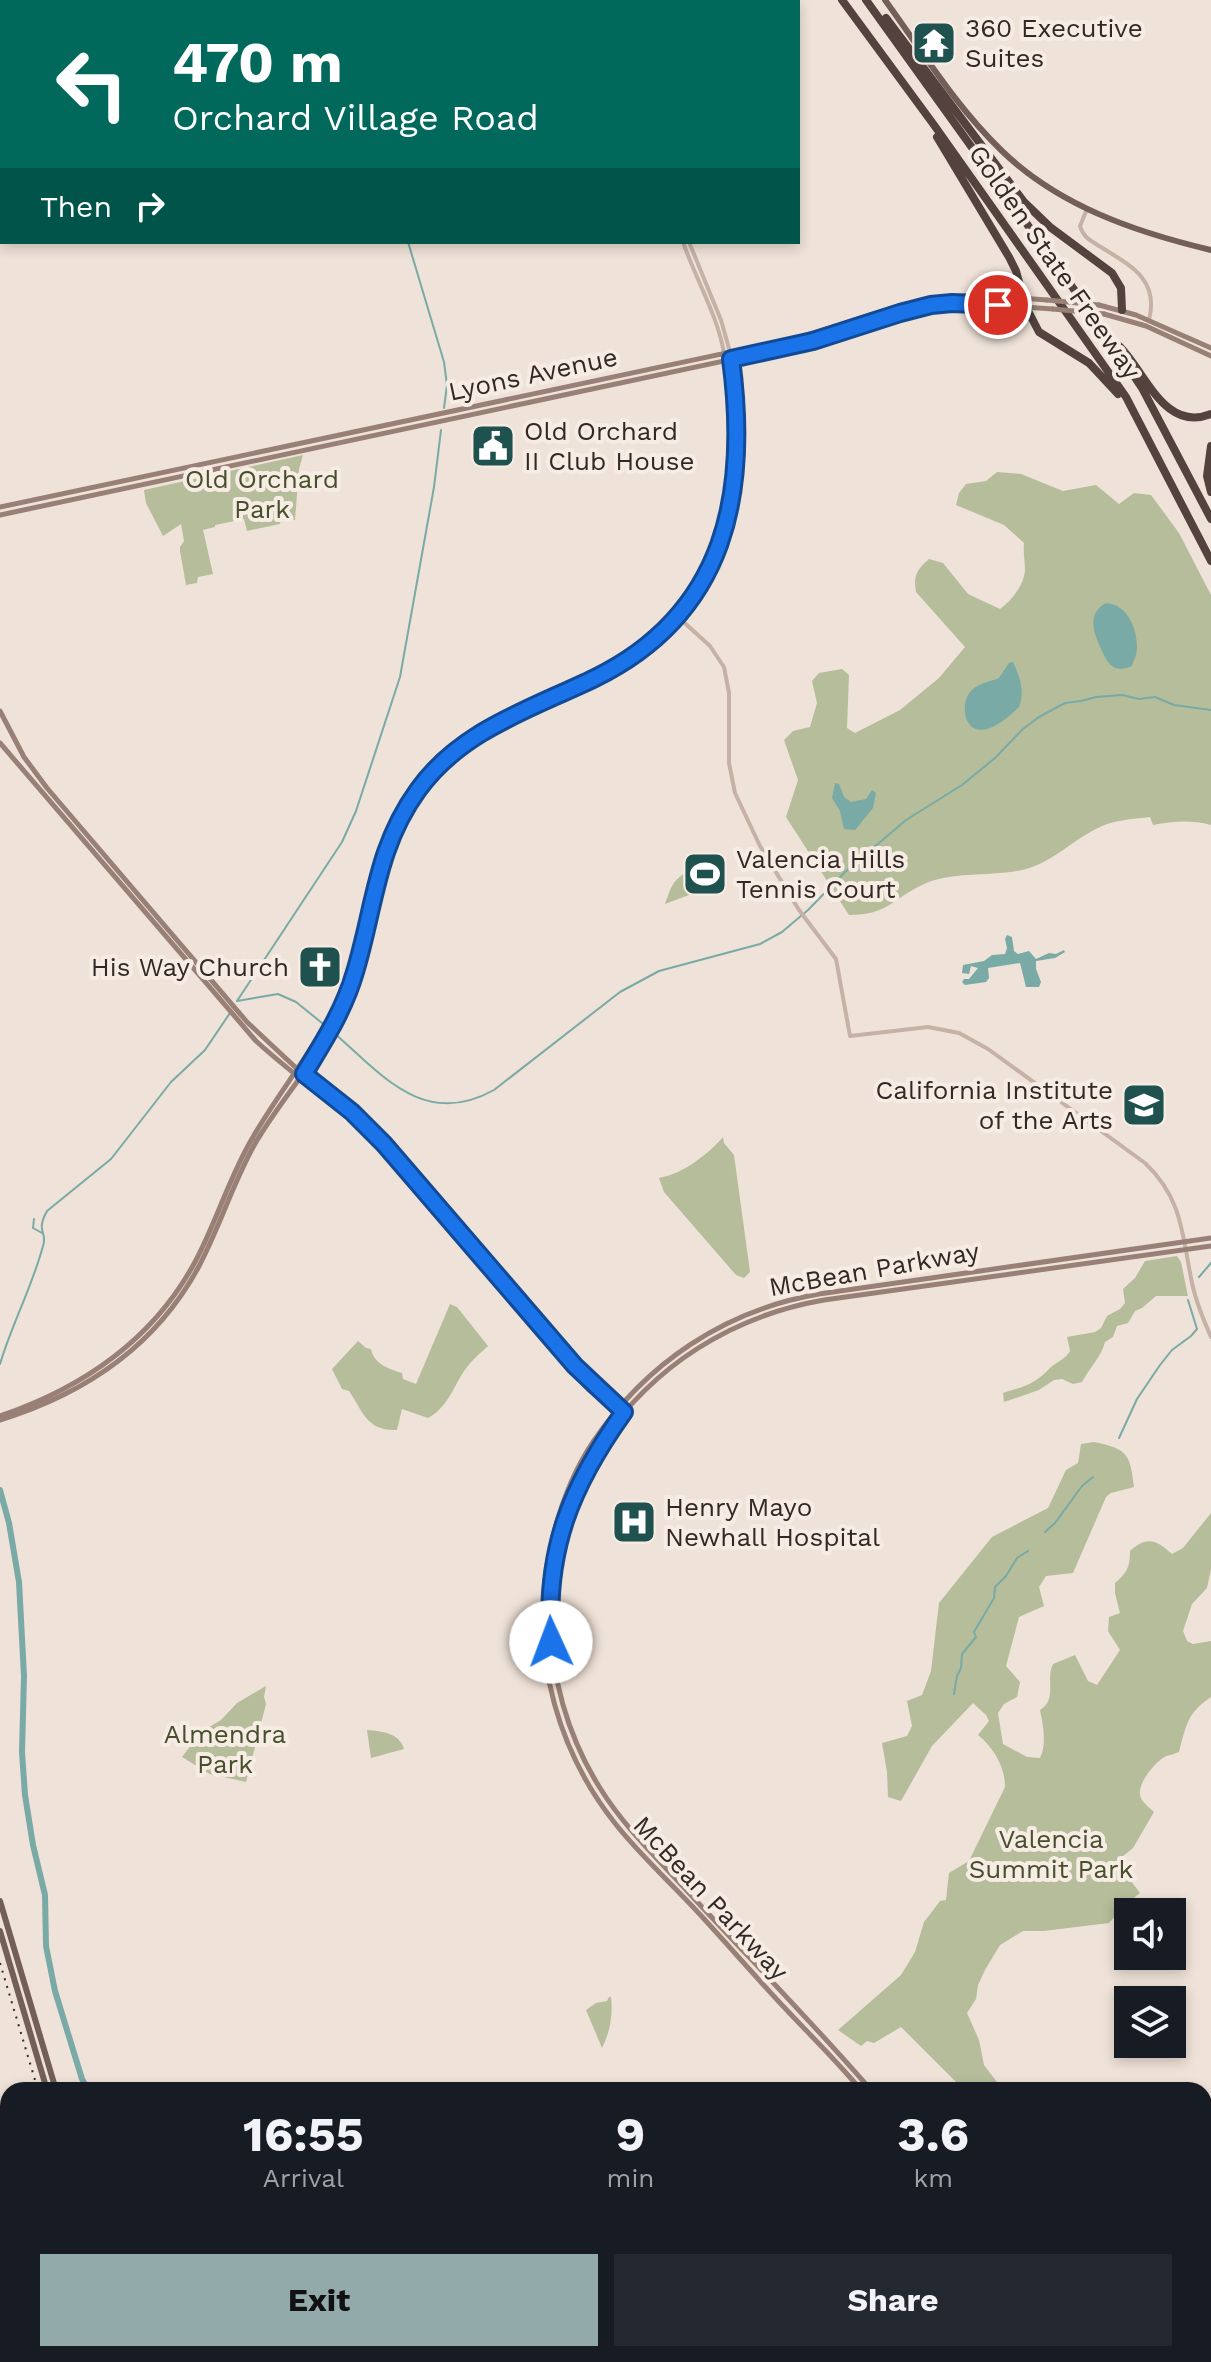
<!DOCTYPE html>
<style>
:root{--surface:#171b24;--page:#242831;--text:#f1f3f6;--muted:#9ea1a6;--accent:#92aaaa}
body{margin:0;font-family:"Work Sans",sans-serif;background:var(--page);color:var(--text);height:100vh;display:flex;flex-direction:column;font-size:30px;white-space:nowrap}
*{box-sizing:border-box;margin:0}
p{font-size:26px;color:var(--muted)}
.icon{flex:none;width:44px;height:44px;fill:none;stroke:currentColor;stroke-width:2;stroke-linecap:round;stroke-linejoin:round}
.map{position:relative;flex:1;overflow:hidden}
.side{position:absolute;left:0px;top:2082px;width:1212px;height:280px;display:flex;flex-direction:column;background:var(--surface);border-radius:24px 24px 0 0;box-shadow:0 4px 12px #0003}
.side>*{flex:none}
.top-card{position:absolute;left:0px;top:0px;width:800px;height:244px;box-shadow:0 4px 12px #0003;background:#00695c;color:#fff;overflow:hidden}
.controls{position:absolute;left:1114px;top:1898px;display:grid;gap:16px}
.controls a{display:grid;place-items:center;width:72px;height:72px;border-radius:0px;background:var(--surface);box-shadow:0 4px 12px #0003;font-size:40px}
.pin{position:absolute;display:grid;place-items:center;width:68px;height:68px;color:#fff;margin:-34px;border:4px solid #fff;border-radius:50%;box-shadow:0 2px 8px #0007}
.me{position:absolute;width:88px;margin:-44px;rotate:358deg;stroke-linejoin:round;filter:drop-shadow(0 0 6px #0008)}
.turn{display:flex;align-items:center;gap:28px;height:168px;padding:0 40px;font-size:36px}
.turn .icon{width:104px;height:104px;stroke-width:2.5}
.turn b{display:block;font-size:56px;line-height:68px}
.then{display:flex;align-items:center;height:76px;padding:0 40px;background:#0003;gap:16px;font-size:30px}
.eta{display:flex;justify-content:space-evenly;align-items:center;height:136px;text-align:center}
.eta b{font-size:48px;font-weight:700;line-height:56px}
.primary-button{display:flex;gap:16px;margin-top:auto;padding:16px 40px}
.primary-button a{flex:1;height:92px;border-radius:0px;background:var(--accent);color:#111;font-size:32px;font-weight:700;line-height:92px;text-align:center}
.primary-button a+a{background:var(--page);color:var(--text)}
.map>svg:first-child{display:block}
.green{fill:#b5bd9a}
.water{fill:#79aaa6}
.lines{fill:none;stroke-linecap:round;stroke-linejoin:round}
.stream{stroke:#79aaa6;stroke-width:2}
.river{stroke:#79aaa6;stroke-width:6}
.tertiary{stroke:#c6b1a6;stroke-width:4}
.secondary{stroke:#998077;stroke-width:5}
.primary{stroke:#735e58;stroke-width:6}
.motorway{stroke:#53423e;stroke-width:8}
.rail{stroke:#322926;stroke-width:2;stroke-dasharray:2 6;stroke-linecap:butt}
.secondary-bridge{stroke:#998077;stroke-width:5}
.route-casing{stroke:#114b97;stroke-width:20}
.route{stroke:#1a73e8;stroke-width:14}
.labels{text-anchor:middle;stroke-width:8;stroke-linejoin:round;paint-order:stroke}
.poi-label{font-size:26px;fill:#322926;stroke:#f7ece4;text-anchor:start}
.street-label{font-size:26px;fill:#322926;stroke:#f7ece4}
.park-label{font-size:26px;fill:#464f2c;stroke:#f7ece4}
</style>
<div class="map">
<svg width="1211" height="2362" viewBox="0 0 1211 2362">
<rect width="100%" height="100%" fill="#efe2d8"/>
<path class="green" d="M 303,455 L 299,469 L 295,520 L 281,518 L 280,524 L 247,531 L 244,519 L 215,525 L 215,527 L 203,530 L 213,574 L 198,577 L 197,583 L 186,585 L 180,551 L 180,547 L 184,541 L 181,524 L 163,536 L 146,503 L 144,490 Z
M 997,472 L 1021,474 L 1063,491 L 1096,485 L 1119,504 L 1134,493 L 1151,495 L 1179,533 L 1211,595 L 1211,825 C 1191,820 1174,821 1153,825 L 1150,817 C 1132,819 1112,820 1096,829 C 1072,841 1052,862 1026,869 C 993,878 953,870 922,885 C 891,900 887,915 849,915 L 786,817 L 798,780 L 784,740 L 793,731 L 810,727 L 817,703 L 812,681 L 819,673 L 842,669 L 849,675 L 847,728 L 855,733 L 900,710 L 939,678 L 965,647 L 916,592 C 913,576 917,569 929,559 L 943,563 L 968,594 L 1000,609 C 1012,600 1024,585 1025,570 C 1025,561 1023,552 1024,543 L 1004,525 L 956,505 L 959,493 L 966,484 L 986,481 Z
M 707,862 L 716,878 L 701,887 L 702,890 L 665,904 C 672,885 672,880 691,870 L 692,872 Z
M 723,1137 L 724,1143 L 734,1155 L 750,1272 L 744,1278 L 736,1275 L 664,1192 L 659,1178 C 683,1174 707,1155 723,1137 Z
M 1177,1256 L 1181,1262 L 1188,1296 L 1156,1296 L 1142,1308 L 1135,1311 L 1128,1323 L 1117,1326 L 1113,1337 L 1105,1342 C 1102,1355 1089,1369 1082,1382 L 1073,1384 L 1062,1379 L 1054,1380 L 1039,1390 L 1004,1402 L 1003,1393 C 1025,1386 1034,1385 1050,1368 C 1057,1361 1065,1360 1070,1351 L 1067,1337 L 1095,1332 L 1101,1328 L 1107,1316 L 1120,1309 L 1125,1303 L 1123,1289 L 1135,1278 L 1145,1261 Z
M 450,1304 L 457,1307 L 488,1346 C 479,1354 471,1361 464,1371 C 453,1388 447,1408 428,1418 L 402,1409 L 397,1430 C 366,1431 363,1411 349,1391 L 342,1389 L 332,1369 L 358,1341 L 366,1348 L 371,1349 C 374,1364 389,1369 402,1373 L 403,1379 L 416,1384 Z
M 1094,1442 C 1128,1449 1130,1454 1134,1487 L 1111,1493 L 1106,1497 L 1073,1573 L 1046,1576 L 1039,1587 L 1044,1606 L 1019,1617 L 1006,1666 L 1020,1682 L 1017,1697 L 1004,1704 L 998,1713 L 1003,1744 L 1027,1757 L 1040,1758 C 1047,1744 1043,1725 1040,1710 C 1058,1698 1045,1681 1053,1664 L 1075,1655 L 1088,1681 L 1097,1685 L 1120,1650 L 1108,1631 L 1109,1617 L 1120,1613 L 1115,1593 L 1115,1583 C 1127,1573 1130,1567 1130,1551 C 1146,1536 1156,1539 1172,1554 L 1183,1548 L 1211,1513 L 1211,1569 L 1207,1588 L 1192,1604 L 1183,1631 L 1187,1641 L 1193,1644 L 1211,1641 L 1211,1697 C 1187,1713 1186,1726 1179,1752 C 1174,1754 1170,1755 1166,1756 C 1155,1762 1135,1785 1141,1798 C 1143,1803 1150,1808 1154,1812 L 1133,1848 L 1122,1857 L 1122,1862 L 1130,1869 L 1131,1881 L 1140,1893 L 1124,1906 L 1109,1923 L 1044,1931 L 1023,1931 L 1000,1945 L 985,1970 L 978,1985 L 976,1999 L 967,2013 L 979,2040 L 984,2065 L 1003,2090 L 964,2090 L 901,2027 L 874,2043 L 867,2041 L 861,2046 L 838,2030 L 901,1975 L 915,1952 L 924,1922 L 940,1901 L 946,1900 L 949,1873 L 969,1861 L 1005,1787 C 1005,1767 994,1748 978,1735 L 989,1721 L 986,1715 L 973,1703 L 932,1746 L 901,1801 L 888,1797 L 887,1772 L 882,1743 L 907,1736 L 912,1726 L 907,1701 L 922,1695 L 931,1671 L 939,1603 L 992,1537 L 1048,1508 L 1066,1470 L 1078,1463 L 1081,1444 Z
M 266,1686 L 264,1697 L 266,1704 L 246,1782 L 210,1774 L 182,1757 L 201,1732 L 221,1720 L 237,1703 Z
M 367,1730 C 381,1731 400,1733 404,1749 L 371,1758 Z
M 609,1997 L 611,1997 C 613,2015 610,2032 602,2048 L 586,2010 L 596,2003 L 607,2001 Z"/>
<path class="water" d="M 1106,603 C 1127,604 1137,628 1137,647 C 1137,654 1134,660 1132,666 C 1115,673 1109,666 1103,653 C 1096,638 1084,615 1106,603 Z
M 1013,662 C 1020,677 1025,691 1019,707 C 1010,716 990,734 976,729 C 962,724 962,700 971,691 C 978,683 990,682 999,678 L 1009,663 Z
M 835,783 L 839,784 L 844,797 L 851,802 L 866,799 L 872,790 L 876,793 L 873,808 L 855,830 L 844,829 L 840,811 L 832,798 Z
M 1007,935 L 1012,937 L 1014,951 L 1018,954 L 1029,951 L 1036,959 L 1049,953 L 1056,954 L 1064,950 L 1065,952 L 1055,958 L 1036,961 L 1036,969 L 1041,982 L 1039,987 L 1026,987 L 1020,963 L 988,968 L 989,978 L 986,982 L 965,985 L 962,982 L 964,979 L 969,979 L 978,968 L 971,966 L 969,974 L 962,973 L 963,965 L 984,961 L 992,955 L 1005,954 L 1007,948 L 1005,939 Z"/>
<g class="lines">
<path class="stream" d="M 408,242 L 444,362 L 447,385 L 444,408
M 237,1001 L 278,994 L 296,1002 L 322,1023
M 237,1001 L 342,842 L 356,811 L 400,677 L 434,487 L 441,430
M 333,1032 C 382,1075 424,1129 494,1090 L 620,992 L 659,971 L 760,944 L 782,932 L 808,910 L 845,872 L 906,820 L 962,785 L 995,758 L 1023,729 L 1039,717 L 1065,703 L 1081,701 L 1096,697 L 1122,695 L 1139,699 L 1155,697 L 1174,705 L 1211,710
M 34,1219 L 33,1228 L 42,1233
M 1199,1277 L 1211,1263
M 0,1364 C 12,1324 32,1287 43,1246 C 48,1231 35,1233 47,1211 L 111,1159 L 171,1082 L 205,1050 L 230,1013
M 1119,1438 L 1137,1399 L 1160,1365 L 1172,1350 L 1191,1336 L 1197,1329 L 1188,1300
M 1045,1532 L 1055,1523 L 1082,1486 L 1093,1477
M 954,1694 L 957,1676 L 961,1668 L 962,1654 L 976,1637 L 974,1632 L 994,1598 L 995,1587 L 1006,1576 L 1017,1558 L 1028,1551"/>
<path class="river" d="M 0,1490 L 9,1523 L 19,1582 L 24,1676 L 22,1752 L 25,1795 L 33,1845 L 45,1895 L 46,1946 L 55,1991 L 82,2079 L 88,2090
M 212,2354 L 215,2362"/>
<path class="tertiary" d="M 632,0 L 632,2
M 1087,209 L 1080,226 C 1083,236 1088,239 1096,244 C 1127,264 1160,277 1149,320
M 683,242 C 696,280 717,314 724,353
M 689,242 L 721,320 L 730,352
M 677,616 L 710,646 L 724,667 L 729,693 L 729,763 L 735,793 L 760,846 L 799,910 L 836,959 L 850,1036 L 928,1027 L 959,1033 L 988,1049 L 1145,1163 C 1183,1199 1182,1235 1192,1283 C 1196,1302 1203,1319 1211,1337"/>
<path class="secondary" d="M 1005,297 L 1047,300
M 1099,305 L 1136,315 L 1211,348
M 902,310 L 926,301
M 1104,314 L 1146,326 L 1211,356
M 0,507 L 783,341 C 850,326 913,292 983,296
M 0,515 L 785,348 L 931,305 L 963,303 L 1053,309
M 0,711 L 24,757 L 47,788 L 247,1022 L 294,1066 L 370,1128 L 575,1366 L 618,1407
M 0,743 L 256,1041 C 293,1075 334,1103 370,1137 L 566,1365 L 588,1389 L 615,1412
M 0,1416 C 82,1388 153,1340 195,1262 C 217,1221 229,1177 253,1137 C 284,1083 326,1037 347,977 C 372,907 366,847 415,784 C 436,757 463,733 494,718 C 571,678 647,661 695,581 C 725,531 731,479 730,422 C 729,399 729,376 724,353
M 0,1420 C 84,1394 155,1347 198,1268 C 220,1227 233,1182 256,1142 C 284,1094 324,1054 345,1001 C 363,956 367,907 382,860 C 389,836 402,813 417,793 C 459,731 531,709 595,678 C 699,627 738,540 736,428 C 736,403 735,377 730,352
M 861,2090 C 836,2060 808,2033 782,2005 C 752,1973 723,1939 693,1907 C 667,1879 638,1853 614,1822 C 559,1752 533,1661 546,1572 C 553,1527 567,1481 593,1442 C 646,1363 725,1310 819,1294 L 1211,1238
M 871,2090 C 813,2023 750,1959 690,1894 C 659,1860 624,1827 600,1788 C 535,1685 532,1545 601,1443 C 654,1365 732,1316 824,1300 L 1211,1246
M 1077,2354 L 1081,2362
M 1088,2354 L 1092,2362"/>
<path class="primary" d="M 885,0 C 922,51 956,107 1002,151 C 1059,206 1135,232 1211,250
M 0,1901 L 56,2090
M 0,1931 L 47,2090
M 1204,2317 L 1211,2312
M 1204,2328 L 1211,2324
M 127,2354 L 130,2362
M 135,2354 L 137,2362
M 969,2362 L 1039,2354
M 1052,2362 L 1122,2354"/>
<path class="motorway" d="M 842,0 L 934,125 L 1126,397 L 1211,561
M 866,0 L 1106,334 L 1142,388 L 1211,519
M 886,18 L 1024,202 L 1050,227 L 1112,273 L 1121,288 L 1122,310
M 937,137 L 1009,257 L 1016,271 L 1026,307 L 1039,332 L 1089,363 L 1118,394
M 982,296 L 1009,294 L 1016,288 L 1015,279
M 1119,346 C 1145,371 1164,433 1211,414
M 1211,446 L 1207,476 L 1211,492"/>
<path class="rail" d="M 0,1963 L 38,2090
M 114,2354 L 117,2362"/>
<path class="secondary-bridge" d="M 1047,300 L 1099,305
M 1053,309 L 1104,314"/>
</g>
<g class="lines">
<g class="route-casing">
<path id="route" d="M 551,1642 C 545,1549 571,1486 624,1412 L 575,1366 L 384,1144 L 352,1112 L 304,1074 C 324,1041 344,1010 355,972 C 375,906 376,848 418,790 C 461,730 531,709 595,678 C 727,613 749,493 731,359 L 813,341 L 900,313 L 931,305 L 952,303 L 998,305"/>
</g>
<use href="#route" class="route"/>
</g>
<defs>
<g id="temple-square" transform="scale(2.3)"><rect x="-9" y="-9" width="18" height="18" rx="4" fill="#1f514e" stroke="#f7ece4"/><path d="M0-6L5-2H3V0L6.5 2.5H4V6H1.5V3h-3V6H-4V2.5H-6.5L-3 0V-2H-5Z" fill="#fff"/></g>
<g id="civic-square" transform="scale(2.3)"><rect x="-9" y="-9" width="18" height="18" rx="4" fill="#1f514e" stroke="#f7ece4"/><path d="M-.6-6.5H3V-4.5H.6V-3L4-1V1h2V6H-6V1h2V-1L-.6-3ZM-1.2 2.5V6h2.4V2.5Z" fill="#fff"/></g>
<g id="stadium-square" transform="scale(2.3)"><rect x="-9" y="-9" width="18" height="18" rx="4" fill="#1f514e" stroke="#f7ece4"/><path d="M0-5a6.5 5 0 1 0 0 10a6.5 5 0 1 0 0-10ZM-3.5-1.8h7v3.6h-7Z" fill="#fff"/></g>
<g id="church-square" transform="scale(2.3)"><rect x="-9" y="-9" width="18" height="18" rx="4" fill="#1f514e" stroke="#f7ece4"/><path d="M-1.2-6h2.4v3.5h3.3v2.4h-3.3V6h-2.4V-.1h-3.3v-2.4h3.3Z" fill="#fff"/></g>
<g id="university-square" transform="scale(2.3)"><rect x="-9" y="-9" width="18" height="18" rx="4" fill="#1f514e" stroke="#f7ece4"/><path d="M0-5L7-2L0 1L-7-2ZM-4 1L0 2.5L4 1V4Q0 6-4 4Z" fill="#fff"/></g>
<g id="hospital-square" transform="scale(2.3)"><rect x="-9" y="-9" width="18" height="18" rx="4" fill="#1f514e" stroke="#f7ece4"/><path d="M-5-5h3v3.5h4V-5h3V5h-3V1.5h-4V5h-3Z" fill="#fff"/></g>
</defs>
<g fill-rule="evenodd">
<use href="#temple-square" x="934" y="43"/>
<use href="#civic-square" x="493" y="446"/>
<use href="#stadium-square" x="705" y="874"/>
<use href="#church-square" x="320" y="967"/>
<use href="#university-square" x="1144" y="1105"/>
<use href="#hospital-square" x="634" y="1522"/>
</g>
<g class="labels">
<g class="poi-label">
<text x="965" y="37">360 Executive<tspan x="965" dy="30">Suites</tspan></text>
<text x="524" y="440">Old Orchard<tspan x="524" dy="30">II Club House</tspan></text>
<text x="736" y="868">Valencia Hills<tspan x="736" dy="30">Tennis Court</tspan></text>
<text x="289" y="976" text-anchor="end">His Way Church</text>
<text x="1113" y="1099" text-anchor="end">California Institute<tspan x="1113" dy="30">of the Arts</tspan></text>
<text x="665" y="1516">Henry Mayo<tspan x="665" dy="30">Newhall Hospital</tspan></text>
</g>
<g class="street-label">
<text transform="translate(1055 262) rotate(55)" y="9">Golden State Freeway</text>
<text transform="translate(533 374) rotate(-12)" y="9">Lyons Avenue</text>
<text transform="translate(874 1269) rotate(-10)" y="9">McBean Parkway</text>
<text transform="translate(711 1898) rotate(47)" y="9">McBean Parkway</text>
</g>
<g class="park-label">
<text x="262" y="488">Old Orchard<tspan x="262" dy="30">Park</tspan></text>
<text x="225" y="1743">Almendra<tspan x="225" dy="30">Park</tspan></text>
<text x="1051" y="1848">Valencia<tspan x="1051" dy="30">Summit Park</tspan></text>
</g>
</g>
</svg>
<div class="controls">
<a><svg class="icon" aria-label="sound" viewBox="0 0 24 24"><path d="M4 9h4l5-4v14l-5-4H4zM17 9q2 3 0 6"/></svg></a>
<a><svg class="icon" aria-label="layers" viewBox="0 0 24 24"><path d="M12 4l9 5-9 5-9-5zM3 14l9 5 9-5"/></svg></a>
</div>
<div class="pin" style="left:998px;top:305px;background:#d93025"><svg class="icon" aria-label="arrive" viewBox="0 0 24 24"><path d="M6 21V4h12l-3 4 3 4H6"/></svg></div>
<svg class="me" style="left:551px;top:1642px" viewBox="-20 -20 40 40"><circle r="19" fill="#fff"/><path d="M0-13L10 11 0 6-10 11z" fill="#1a73e8"/></svg>
<div class="top-card">
<div class="turn"><svg class="icon" aria-label="left" viewBox="0 0 24 24"><path d="M17 20v-9H6M10 6l-5 5 5 5"/></svg><div><b>470 m</b>Orchard Village Road</div></div>
<div class="then">Then<svg class="icon" aria-label="right" viewBox="0 0 24 24"><path d="M7 20v-9h11M14 6l5 5-5 5"/></svg></div>
</div>
<section class="side">
<div class="eta">
<div><b>16:55</b><p>Arrival</p></div>
<div><b>9</b><p>min</p></div>
<div><b>3.6</b><p>km</p></div>
</div>
<div class="primary-button"><a>Exit</a><a>Share</a></div>
</section>
</div>
